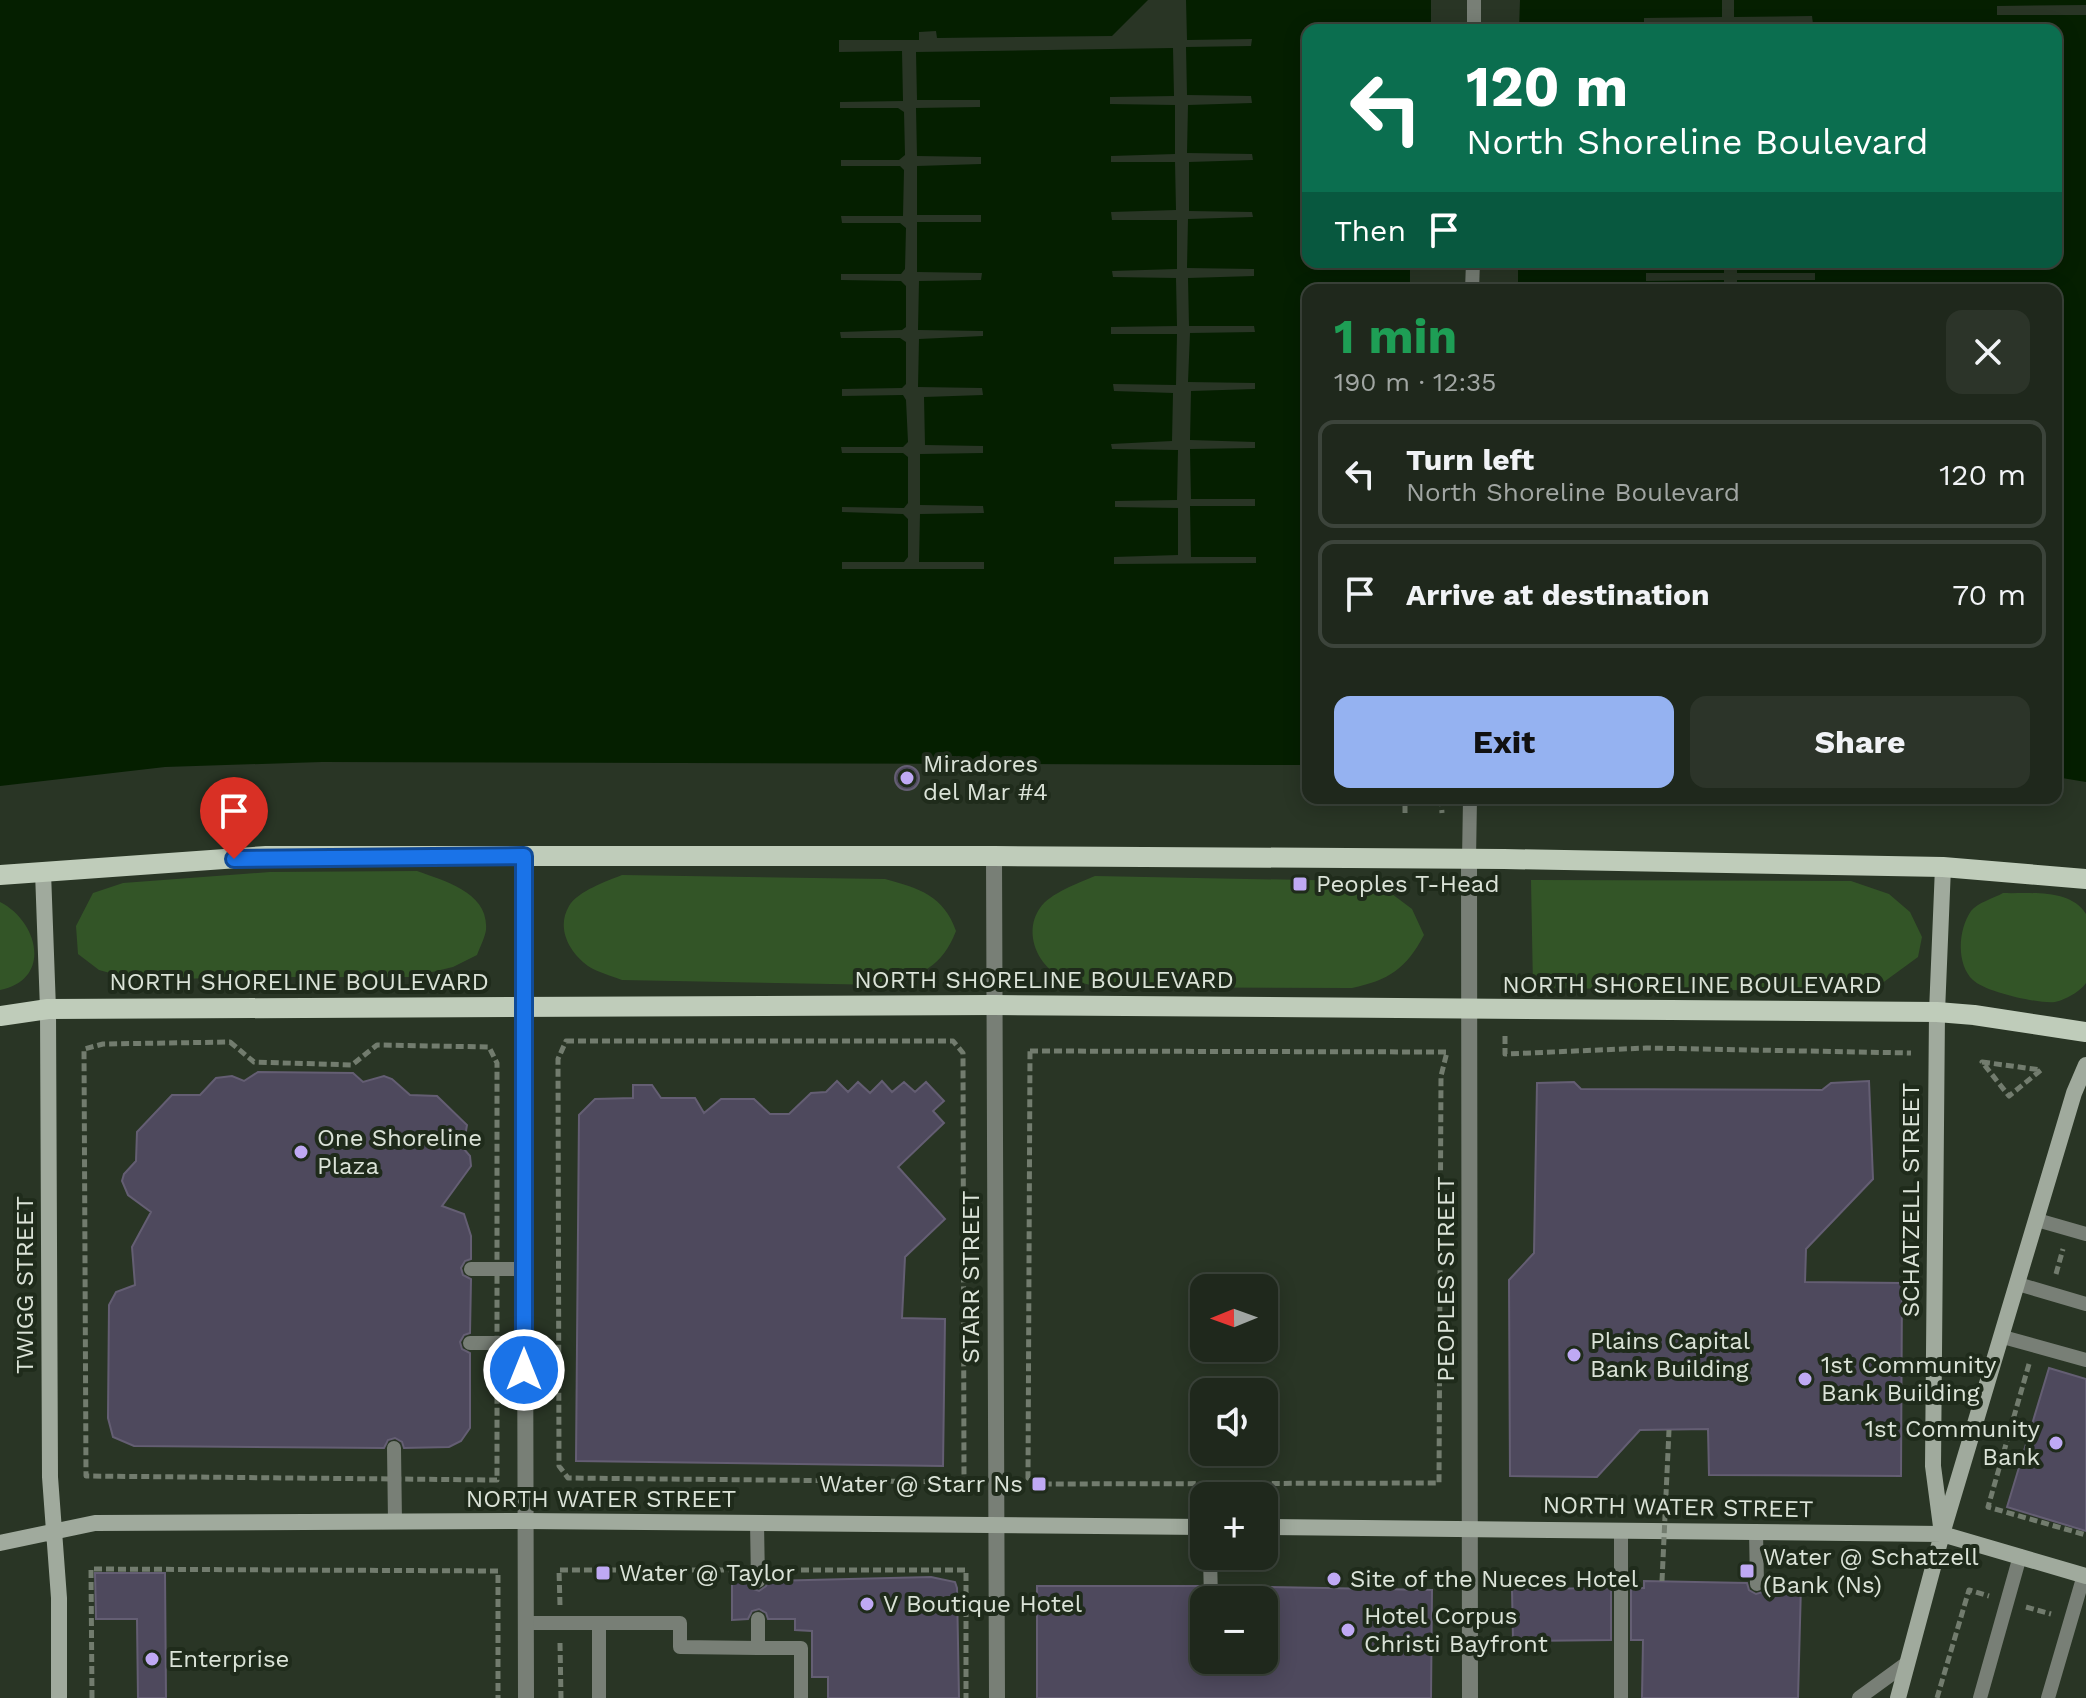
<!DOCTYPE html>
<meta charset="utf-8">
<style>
:root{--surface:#1f281c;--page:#2c3429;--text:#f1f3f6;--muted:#a1a6a3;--line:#3c443b;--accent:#95b2f1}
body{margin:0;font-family:"Work Sans",sans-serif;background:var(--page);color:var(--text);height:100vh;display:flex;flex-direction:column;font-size:30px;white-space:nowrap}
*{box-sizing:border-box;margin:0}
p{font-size:26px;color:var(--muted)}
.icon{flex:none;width:44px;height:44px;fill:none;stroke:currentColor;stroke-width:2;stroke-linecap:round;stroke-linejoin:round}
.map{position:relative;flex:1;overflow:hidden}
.sheet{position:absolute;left:1302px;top:284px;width:760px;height:520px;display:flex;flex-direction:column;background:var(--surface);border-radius:16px;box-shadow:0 4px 20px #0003,0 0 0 2px var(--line)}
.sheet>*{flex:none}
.banner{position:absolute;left:1302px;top:24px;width:760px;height:244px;border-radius:16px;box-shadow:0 4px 20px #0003,0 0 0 2px var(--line);background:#0b6e4f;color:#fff;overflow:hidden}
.needle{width:52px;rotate:269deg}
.tools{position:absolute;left:1190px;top:1274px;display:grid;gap:16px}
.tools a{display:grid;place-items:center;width:88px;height:88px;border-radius:16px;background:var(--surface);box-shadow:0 4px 20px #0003,0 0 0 2px var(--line);font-size:40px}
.pin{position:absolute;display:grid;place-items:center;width:68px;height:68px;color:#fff;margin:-82px -34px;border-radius:50% 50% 50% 0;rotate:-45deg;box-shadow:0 0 8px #0007}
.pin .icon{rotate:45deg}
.me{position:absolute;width:88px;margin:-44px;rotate:0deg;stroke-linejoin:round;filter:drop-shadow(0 0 6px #0008)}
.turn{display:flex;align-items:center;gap:28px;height:168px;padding:0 32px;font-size:36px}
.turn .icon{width:104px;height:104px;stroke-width:2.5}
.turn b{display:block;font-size:56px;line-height:68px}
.then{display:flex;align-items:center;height:76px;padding:0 32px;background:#0003;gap:16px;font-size:30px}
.round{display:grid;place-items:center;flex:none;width:84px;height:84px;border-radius:16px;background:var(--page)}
.overview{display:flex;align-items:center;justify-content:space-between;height:136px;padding:0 32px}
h1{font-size:48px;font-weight:700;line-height:60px;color:#1e9e55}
.cta{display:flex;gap:16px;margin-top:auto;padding:16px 32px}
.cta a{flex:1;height:92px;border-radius:16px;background:var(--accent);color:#111;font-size:32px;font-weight:700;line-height:92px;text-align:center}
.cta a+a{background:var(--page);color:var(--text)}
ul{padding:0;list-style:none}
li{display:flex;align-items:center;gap:24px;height:108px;margin:0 16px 12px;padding:0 16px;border:4px solid var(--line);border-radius:16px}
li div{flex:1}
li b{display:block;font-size:30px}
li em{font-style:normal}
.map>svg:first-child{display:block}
.green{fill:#335527}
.water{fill:#051f00}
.pier{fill:#293525}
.building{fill:#4e495d;stroke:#645e73;stroke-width:2}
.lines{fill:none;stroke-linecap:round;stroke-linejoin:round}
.path{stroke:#727c6e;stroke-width:5;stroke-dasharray:8 4;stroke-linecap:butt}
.lane{stroke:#787f76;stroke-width:14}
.street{stroke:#787f76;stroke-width:16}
.secondary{stroke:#a0aa9d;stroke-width:16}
.primary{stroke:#bfccba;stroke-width:20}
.path-bridge{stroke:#727c6e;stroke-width:5;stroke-dasharray:8 4;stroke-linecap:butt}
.route-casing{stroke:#114b97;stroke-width:20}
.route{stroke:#1a73e8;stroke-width:14}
.poi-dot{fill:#bfa9f4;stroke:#1f2b1b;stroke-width:3}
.labels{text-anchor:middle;stroke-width:8;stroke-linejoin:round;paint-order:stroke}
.poi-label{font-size:24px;fill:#dbe3d8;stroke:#1f2b1b;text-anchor:start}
.street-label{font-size:24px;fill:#dbe3d8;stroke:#1f2b1b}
</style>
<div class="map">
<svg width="2086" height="1698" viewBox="0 0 2086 1698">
<rect width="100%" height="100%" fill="#293525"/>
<path class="green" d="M 417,871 C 444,881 489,892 486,930 C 485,937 480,947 477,955 L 453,967 L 411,977 L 255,977 L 136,980 L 99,970 L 78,954 L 76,926 L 93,893 L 123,883 L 270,872 Z
M 622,875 L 885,879 C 919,888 944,896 956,931 C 942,967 921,975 886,985 L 622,980 C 612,976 597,972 588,966 C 569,952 556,928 569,906 C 578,891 607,881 622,875 Z
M 1095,876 L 1356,881 L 1388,891 L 1412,909 L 1424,935 C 1406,969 1389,980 1352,988 L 1099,987 C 1088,984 1073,982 1062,977 C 1037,966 1023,932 1040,908 C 1050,893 1079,883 1095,876 Z
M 1531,880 L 1851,881 L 1889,894 L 1910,912 L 1922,937 L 1918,957 L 1881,984 L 1838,991 L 1533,988 Z
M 2003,893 C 2029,894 2070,888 2086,914 L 2086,983 C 2081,991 2065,1000 2055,1002 C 2039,1004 1985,992 1973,980 C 1956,964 1958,930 1971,911 C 1977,903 1994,898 2003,893 Z
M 0,902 C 38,921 53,979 0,990 Z"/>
<path class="water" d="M 0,0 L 1431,0 L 1431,30 L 1308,30 L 1308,262 L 1429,262 L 1429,290 L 1308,290 L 1308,765 L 322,762 L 165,767 L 0,786 Z
M 1520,0 L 2086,0 L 2086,782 L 2056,777 L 2056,290 L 1518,290 L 1518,262 L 2056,262 L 2056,30 L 1519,30 Z"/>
<path class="pier" d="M 1148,0 L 1186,0 L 1187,40 L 1252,39 L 1251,46 L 1186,47 L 1187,95 L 1251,96 L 1252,103 L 1188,105 L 1187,153 L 1252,154 L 1253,160 L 1189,162 L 1189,211 L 1252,212 L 1253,217 L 1188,219 L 1187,268 L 1254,269 L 1254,276 L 1188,278 L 1189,326 L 1254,326 L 1255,332 L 1190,333 L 1188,382 L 1255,383 L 1255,389 L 1191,391 L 1190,440 L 1255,442 L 1255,448 L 1190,449 L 1191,499 L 1255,499 L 1255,506 L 1190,506 L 1191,557 L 1256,557 L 1256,563 L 1114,564 L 1114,557 L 1178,555 L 1178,508 L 1115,507 L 1115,501 L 1177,500 L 1178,450 L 1112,449 L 1111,444 L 1172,441 L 1173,393 L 1114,391 L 1113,384 L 1176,385 L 1177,334 L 1111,334 L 1111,327 L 1177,326 L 1176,278 L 1113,277 L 1112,271 L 1177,269 L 1177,220 L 1112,220 L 1111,212 L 1176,210 L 1175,162 L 1111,162 L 1111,156 L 1175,154 L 1175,105 L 1110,104 L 1110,97 L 1174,96 L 1173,48 L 916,52 L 917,100 L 980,100 L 980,107 L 916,108 L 917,156 L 981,157 L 981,164 L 917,166 L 917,215 L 981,215 L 981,222 L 917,222 L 917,272 L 982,273 L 981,280 L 919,281 L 918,330 L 983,331 L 983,336 L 919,339 L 918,387 L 982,388 L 983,395 L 924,397 L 925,445 L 983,446 L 983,453 L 920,454 L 920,505 L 983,506 L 984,513 L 920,514 L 919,562 L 984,562 L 984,569 L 842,569 L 842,562 L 904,562 L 908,557 L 908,519 L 903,514 L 842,512 L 842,507 L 904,508 L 908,503 L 908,457 L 903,453 L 842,453 L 841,447 L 903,447 L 908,442 L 906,400 L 903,395 L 842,396 L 842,389 L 902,388 L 906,384 L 906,342 L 900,338 L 841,338 L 840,332 L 902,330 L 906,327 L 906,286 L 901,281 L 841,280 L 841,274 L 901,274 L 905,269 L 906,228 L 900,223 L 842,223 L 841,216 L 903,216 L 904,170 L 900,166 L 841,166 L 841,160 L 899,160 L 905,155 L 904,112 L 898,108 L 840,108 L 840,102 L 903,101 L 902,51 L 839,52 L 839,40 L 919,40 L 919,32 L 936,31 L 937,38 L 1112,36 Z
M 1722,0 L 1734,0 L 1734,17 L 1812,16 L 1813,24 L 1735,24 L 1734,30 L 1722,30 L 1722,24 L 1644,25 L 1644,18 L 1722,17 Z
M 2086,5 L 2086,15 L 1997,15 L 1997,6 Z
M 1410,262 L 1429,262 L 1429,290 L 1372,290 L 1372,284 L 1410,284 Z
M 1724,262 L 1737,262 L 1737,273 L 1815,273 L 1815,280 L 1737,280 L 1737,290 L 1724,290 L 1724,280 L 1646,281 L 1646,273 L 1724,273 Z"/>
<path class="building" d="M895 778a12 12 0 1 1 24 0a12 12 0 1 1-24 0Z
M 258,1072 L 353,1073 L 363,1082 L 384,1076 L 392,1079 L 410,1095 L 437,1096 L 467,1125 L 463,1148 L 470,1156 L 471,1166 L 442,1206 L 464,1214 L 471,1236 L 471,1259 L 465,1261 L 461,1268 L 463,1275 L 471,1279 L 470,1333 L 464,1335 L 460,1342 L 462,1349 L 470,1353 L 470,1428 L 461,1441 L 449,1447 L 404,1448 L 402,1442 L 395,1438 L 388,1440 L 384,1448 L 134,1446 L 113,1437 L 108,1418 L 109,1305 L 116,1292 L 135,1285 L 132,1247 L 151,1212 L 128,1195 L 122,1181 L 124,1174 L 136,1161 L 137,1132 L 172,1095 L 200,1095 L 216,1078 L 232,1076 L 244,1081 Z
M 837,1081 L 848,1092 L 858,1082 L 870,1093 L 882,1081 L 892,1092 L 904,1082 L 915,1092 L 926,1082 L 944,1101 L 933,1111 L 944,1123 L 898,1167 L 945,1219 L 905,1257 L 902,1318 L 945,1319 L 943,1466 L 576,1461 L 579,1115 L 595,1099 L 633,1098 L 633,1085 L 652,1085 L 661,1098 L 695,1098 L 704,1113 L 721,1099 L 754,1099 L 770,1114 L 789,1114 L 811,1093 L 826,1092 Z
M 1869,1081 L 1873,1179 L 1806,1249 L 1805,1282 L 1902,1283 L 1901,1476 L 1709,1475 L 1708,1429 L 1640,1430 L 1597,1477 L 1510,1476 L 1509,1280 L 1534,1253 L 1537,1083 L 1574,1082 L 1581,1089 L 1822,1090 L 1831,1083 Z
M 2049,1368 L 2086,1379 L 2086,1531 L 2007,1507 Z
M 95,1573 L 165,1573 L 166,1698 L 138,1698 L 137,1619 L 96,1619 Z
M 931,1577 L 955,1582 L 957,1588 L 959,1698 L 828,1698 L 828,1677 L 812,1677 L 812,1631 L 795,1630 L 795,1619 L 768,1619 L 766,1613 L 759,1609 L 752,1611 L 748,1619 L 732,1620 L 732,1582 L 748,1581 L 753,1589 L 759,1591 L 766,1586 L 768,1581 Z
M 1644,1581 L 1747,1583 L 1749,1590 L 1756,1594 L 1763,1592 L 1767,1584 L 1801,1585 L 1798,1698 L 1642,1698 L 1643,1640 L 1631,1640 L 1631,1588 L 1644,1588 Z
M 1037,1586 L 1201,1586 L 1204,1607 L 1204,1660 L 1264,1660 L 1264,1587 L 1432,1590 L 1431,1698 L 1037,1698 Z
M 1611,1588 L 1611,1640 L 1513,1641 L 1512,1589 Z"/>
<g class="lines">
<path class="path" d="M 1441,798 L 1442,813
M 1405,813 L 1405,798
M 1505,1036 L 1505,1054 L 1646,1048 L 1911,1053
M 566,1041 L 953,1041 L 963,1053 L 964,1482 L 568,1478 L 559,1466 L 558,1059 Z
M 230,1042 L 254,1062 L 352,1065 L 377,1045 L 489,1047 L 497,1063 L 497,1480 L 86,1476 L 84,1049 L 103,1044 Z
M 1030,1051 L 1447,1052 L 1441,1076 L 1439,1483 L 1039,1484 L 1028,1478 Z
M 1982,1062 L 2041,1070 L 2009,1096 Z
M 2056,1274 L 2063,1249
M 2029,1364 L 1988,1507 L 2086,1535
M 777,1570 L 966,1570 L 966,1698
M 560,1605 L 559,1570 L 739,1570
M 2026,1607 L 2051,1614
M 560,1643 L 561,1698
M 92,1698 L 91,1569 L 498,1571 L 498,1698
M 1937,1698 L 1969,1590 L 1989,1596"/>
<path class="lane" d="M 1474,30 L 1474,0
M 1472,290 L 1473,262
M 1469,860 L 1470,798
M 2037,1220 L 2086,1234
M 471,1269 L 524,1269
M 2018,1284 L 2086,1304
M 2003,1337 L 2086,1360
M 470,1343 L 524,1343
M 394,1448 L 395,1522
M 757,1523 L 758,1581
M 1621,1530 L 1621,1698
M 1756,1532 L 1757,1584
M 1210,1556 L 1211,1600
M 525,1623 L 680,1623 L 680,1647 L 758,1648 L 758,1619
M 599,1623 L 599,1698
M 758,1648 L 801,1648 L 801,1698
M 1859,1698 L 1907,1663
M 1980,1698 L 2020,1556
M 2048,1698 L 2084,1575"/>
<path class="street" d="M 524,856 L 526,1698
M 994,856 L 997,1698
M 1469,860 L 1470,1698"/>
<path class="secondary" d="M 43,872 L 48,1009 L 50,1477 L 59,1598 L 59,1698
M 1264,1527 L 1942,1534 L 2086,1576
M 1942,1534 L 1933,1466 L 1937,1012 L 1943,867
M 0,1543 L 95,1523 L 524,1521 L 1204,1527
M 1898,1698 L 1942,1534 L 2074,1093 L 2086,1065"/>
<path class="primary" d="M 0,875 L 266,856 L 994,856 L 1504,859 L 1943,867 L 2086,879
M 0,1016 L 48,1009 L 994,1005 L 1937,1012 L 1974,1015 L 2086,1032"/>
<path class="path-bridge" d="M 1662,1581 L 1669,1430"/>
</g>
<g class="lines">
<g class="route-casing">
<path id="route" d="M 234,859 L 524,856 L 524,1370"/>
</g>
<use href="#route" class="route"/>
</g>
<g class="poi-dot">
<circle cx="907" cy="778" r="8"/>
<rect x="1292" y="876" width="16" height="16" rx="4"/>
<circle cx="301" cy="1152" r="8"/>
<circle cx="1574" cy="1355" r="8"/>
<circle cx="1805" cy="1379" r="8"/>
<circle cx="2056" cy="1443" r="8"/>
<rect x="1031" y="1476" width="16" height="16" rx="4"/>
<rect x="1739" y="1563" width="16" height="16" rx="4"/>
<rect x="595" y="1565" width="16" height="16" rx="4"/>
<circle cx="1334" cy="1579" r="8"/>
<circle cx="867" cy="1604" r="8"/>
<circle cx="1348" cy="1630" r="8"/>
<circle cx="152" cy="1659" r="8"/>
</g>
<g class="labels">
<g class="poi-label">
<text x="923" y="772">Miradores<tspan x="923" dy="28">del Mar #4</tspan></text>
<text x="1316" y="892">Peoples T-Head</text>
<text x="317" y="1146">One Shoreline<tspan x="317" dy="28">Plaza</tspan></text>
<text x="1590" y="1349">Plains Capital<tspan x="1590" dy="28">Bank Building</tspan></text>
<text x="1821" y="1373">1st Community<tspan x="1821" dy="28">Bank Building</tspan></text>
<text x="2040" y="1437" text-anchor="end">1st Community<tspan x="2040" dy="28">Bank</tspan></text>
<text x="1023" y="1492" text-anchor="end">Water @ Starr Ns</text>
<text x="1763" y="1565">Water @ Schatzell<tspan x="1763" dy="28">(Bank (Ns)</tspan></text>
<text x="619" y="1581">Water @ Taylor</text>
<text x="1350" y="1587">Site of the Nueces Hotel</text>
<text x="883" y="1612">V Boutique Hotel</text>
<text x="1364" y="1624">Hotel Corpus<tspan x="1364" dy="28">Christi Bayfront</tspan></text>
<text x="168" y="1667">Enterprise</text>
</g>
<g class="street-label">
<text x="1044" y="988">NORTH SHORELINE BOULEVARD</text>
<text x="299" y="990">NORTH SHORELINE BOULEVARD</text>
<text x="1692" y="993">NORTH SHORELINE BOULEVARD</text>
<text transform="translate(1911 1200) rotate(-90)" y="8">SCHATZELL STREET</text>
<text transform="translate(971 1277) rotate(-90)" y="8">STARR STREET</text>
<text transform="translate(1446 1279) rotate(-90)" y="8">PEOPLES STREET</text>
<text transform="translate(25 1285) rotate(-90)" y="8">TWIGG STREET</text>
<text x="601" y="1507">NORTH WATER STREET</text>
<text transform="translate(1678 1507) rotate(1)" y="8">NORTH WATER STREET</text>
</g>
</g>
</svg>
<div class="tools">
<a><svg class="needle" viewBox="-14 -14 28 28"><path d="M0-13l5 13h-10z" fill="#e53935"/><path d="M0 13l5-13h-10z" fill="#a1a6a3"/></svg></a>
<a><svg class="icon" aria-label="sound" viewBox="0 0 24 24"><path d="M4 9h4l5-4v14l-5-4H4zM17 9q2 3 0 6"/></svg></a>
<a>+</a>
<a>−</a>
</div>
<div class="pin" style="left:234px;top:859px;background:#d93025"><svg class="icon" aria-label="arrive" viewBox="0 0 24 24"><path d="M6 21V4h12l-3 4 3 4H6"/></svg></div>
<svg class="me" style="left:524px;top:1370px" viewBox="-20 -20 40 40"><circle r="17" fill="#1a73e8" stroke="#fff" stroke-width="3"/><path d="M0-11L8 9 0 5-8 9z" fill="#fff"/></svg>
<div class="banner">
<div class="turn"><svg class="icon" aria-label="left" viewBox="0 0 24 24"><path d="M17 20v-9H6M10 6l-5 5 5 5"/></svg><div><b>120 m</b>North Shoreline Boulevard</div></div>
<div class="then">Then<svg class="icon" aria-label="arrive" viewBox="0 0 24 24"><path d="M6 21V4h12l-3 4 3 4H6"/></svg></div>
</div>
<section class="sheet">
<div class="overview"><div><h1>1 min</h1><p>190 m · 12:35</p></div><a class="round"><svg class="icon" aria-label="close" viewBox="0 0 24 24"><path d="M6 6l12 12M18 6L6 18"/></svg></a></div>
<ul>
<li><svg class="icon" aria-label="left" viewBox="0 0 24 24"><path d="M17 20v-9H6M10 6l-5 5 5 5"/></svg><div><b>Turn left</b><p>North Shoreline Boulevard</p></div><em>120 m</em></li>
<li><svg class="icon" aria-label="arrive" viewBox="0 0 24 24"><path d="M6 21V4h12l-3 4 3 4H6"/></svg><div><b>Arrive at destination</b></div><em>70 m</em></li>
</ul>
<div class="cta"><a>Exit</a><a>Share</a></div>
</section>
</div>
